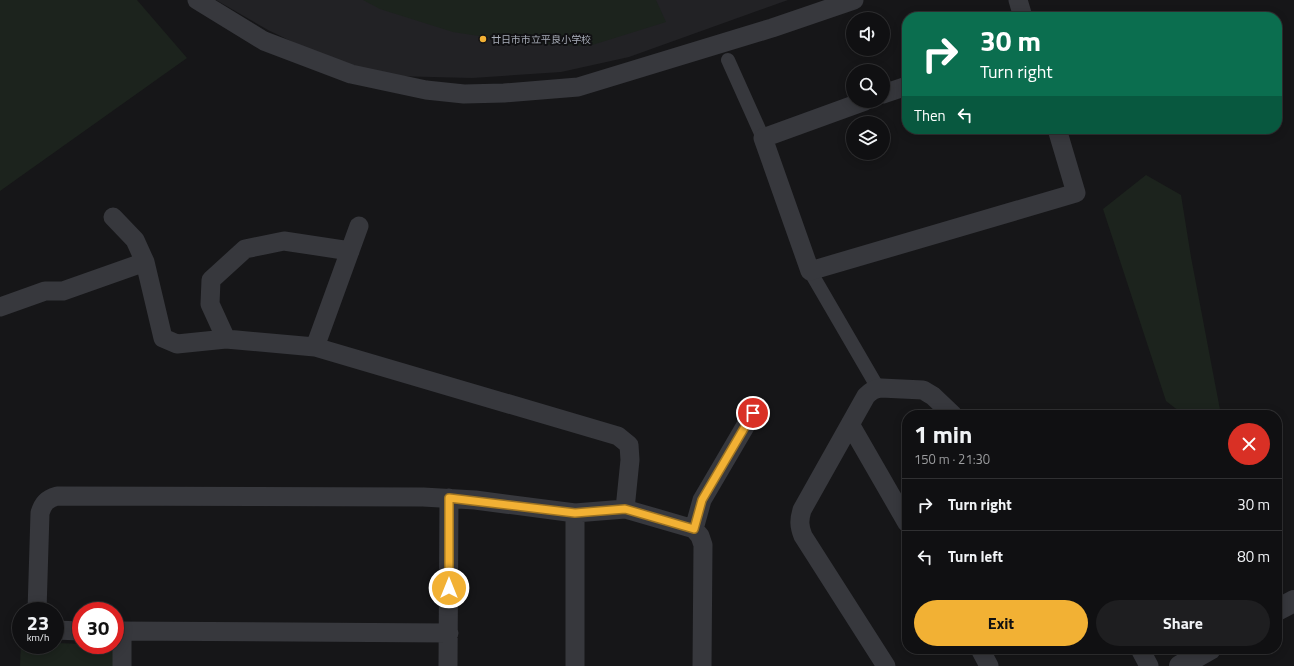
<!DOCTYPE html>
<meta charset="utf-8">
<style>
:root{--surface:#101012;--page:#1e1e20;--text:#f1f3f6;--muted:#9c9d9f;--line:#303032;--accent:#f2b134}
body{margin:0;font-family:"Titillium Web","Noto Sans JP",sans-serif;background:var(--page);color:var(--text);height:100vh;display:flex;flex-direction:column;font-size:15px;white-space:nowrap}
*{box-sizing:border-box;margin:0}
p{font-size:13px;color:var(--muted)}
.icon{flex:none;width:22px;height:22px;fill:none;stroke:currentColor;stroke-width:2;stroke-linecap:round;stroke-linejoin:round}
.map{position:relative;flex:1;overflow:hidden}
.sheet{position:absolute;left:902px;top:410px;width:380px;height:244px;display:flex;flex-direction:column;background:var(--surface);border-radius:16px;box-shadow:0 2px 10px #0003,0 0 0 1px var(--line)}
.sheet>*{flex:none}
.top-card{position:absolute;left:902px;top:12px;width:380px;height:122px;border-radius:16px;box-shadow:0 2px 10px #0003,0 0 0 1px var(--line);background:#0b6e4f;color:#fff;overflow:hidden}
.fabs{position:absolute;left:846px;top:12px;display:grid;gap:8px}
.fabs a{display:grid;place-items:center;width:44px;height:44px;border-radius:50%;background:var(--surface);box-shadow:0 2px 10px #0003,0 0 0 1px var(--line);font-size:20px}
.speed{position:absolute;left:12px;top:602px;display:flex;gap:8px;font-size:20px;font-weight:700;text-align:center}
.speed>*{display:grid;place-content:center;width:52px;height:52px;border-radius:50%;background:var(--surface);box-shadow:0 2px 10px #0003,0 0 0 1px var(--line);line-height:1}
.speed small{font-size:10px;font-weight:400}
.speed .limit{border:6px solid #d22;background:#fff;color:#111}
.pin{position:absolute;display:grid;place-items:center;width:34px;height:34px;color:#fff;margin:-17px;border:2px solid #fff;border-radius:50%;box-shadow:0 1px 4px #0007}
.me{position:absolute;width:44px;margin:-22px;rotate:0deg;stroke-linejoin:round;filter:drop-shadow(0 0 3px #0008)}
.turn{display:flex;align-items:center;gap:14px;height:84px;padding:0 12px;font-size:18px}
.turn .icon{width:52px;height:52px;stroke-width:2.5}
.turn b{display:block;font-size:28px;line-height:34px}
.then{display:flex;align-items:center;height:38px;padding:0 12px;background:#0003;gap:8px;font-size:15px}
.round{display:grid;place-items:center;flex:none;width:42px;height:42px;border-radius:21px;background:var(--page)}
.head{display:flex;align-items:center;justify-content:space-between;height:68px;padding:0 12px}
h1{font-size:24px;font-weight:700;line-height:30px}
.cta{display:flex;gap:8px;margin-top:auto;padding:8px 12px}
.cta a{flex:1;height:46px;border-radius:24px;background:var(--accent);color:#111;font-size:16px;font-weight:700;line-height:46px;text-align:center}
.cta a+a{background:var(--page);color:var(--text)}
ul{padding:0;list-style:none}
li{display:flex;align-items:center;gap:12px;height:52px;padding:0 12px;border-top:1px solid var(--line)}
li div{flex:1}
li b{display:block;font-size:15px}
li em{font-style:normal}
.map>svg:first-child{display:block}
.built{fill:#222225}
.green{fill:#1c231d}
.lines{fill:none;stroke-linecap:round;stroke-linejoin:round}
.pedestrian{stroke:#37383d;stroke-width:14}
.minor{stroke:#37383d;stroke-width:19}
.tertiary{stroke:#37383d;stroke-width:22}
.route-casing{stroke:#9d7322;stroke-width:10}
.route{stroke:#f2b134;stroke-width:7}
.poi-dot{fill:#f2b134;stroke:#111113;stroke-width:1.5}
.labels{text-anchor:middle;stroke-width:4;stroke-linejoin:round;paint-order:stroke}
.poi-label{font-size:10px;fill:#a8adb8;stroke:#111113;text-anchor:start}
</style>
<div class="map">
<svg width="1294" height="666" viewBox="0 0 1294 666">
<rect width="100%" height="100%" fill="#161618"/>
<path class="built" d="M 216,0 L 788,0 L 629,57 L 561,72 L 472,78 L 393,76 L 354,67 L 303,47 L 268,30 Z"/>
<path class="green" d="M 0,0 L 137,0 L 187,58 L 0,191 Z
M 363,0 L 656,0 L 666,22 L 589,46 L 531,44 L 453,32 L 380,9 Z
M 1146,175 L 1181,195 L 1191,257 L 1221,415 L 1184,415 L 1166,401 L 1103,209 Z
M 21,643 L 21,645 L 55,645 L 55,643 L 114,645 L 114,666 L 20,666 Z"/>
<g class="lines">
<path class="pedestrian" d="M 728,60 L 763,138
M 810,271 L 878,388"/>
<path class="minor" d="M 197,0 L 264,41 L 351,74 L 426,90 L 464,94 L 504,93 L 578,87 L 772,28 L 854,0
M 1018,0 L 1023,17
M 883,94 L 907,86
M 865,101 L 763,138 L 810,271 L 1076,193 L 1057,129
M 113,217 L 135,240 L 145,262 L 163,338 L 177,344 L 226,339 L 315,347 L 618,436 L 629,445 L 630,460 L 625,509
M 0,307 L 45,291 L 63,291 L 145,262
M 226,339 L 210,304 L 211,280 L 245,249 L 284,241 L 350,251
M 315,347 L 359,226
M 850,424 L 907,523
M 694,529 L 702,500 L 753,413
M 37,611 L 40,513 C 43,503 47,499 57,496 L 423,497 L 475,500 L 575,513 L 625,509 L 694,529 L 700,536 L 703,545 L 702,666
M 55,630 L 81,631
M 115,631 L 449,633
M 980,649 L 989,666
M 1140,649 L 1149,666
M 122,666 L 122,631
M 448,666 L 449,498
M 575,666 L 575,513
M 886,666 L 803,536 C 799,526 799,520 802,510 L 866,396 C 871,391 874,389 881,388 L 923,390 L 933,396 L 953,415"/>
<path class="tertiary" d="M 1277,610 L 1294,601
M 1180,666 L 1210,649"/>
</g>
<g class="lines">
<g class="route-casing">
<path id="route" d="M 449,588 L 449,498 L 575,513 L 625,509 L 694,529 L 702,500 L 753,413"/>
</g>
<use href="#route" class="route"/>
</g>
<circle class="poi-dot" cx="483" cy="39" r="4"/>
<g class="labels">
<g class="poi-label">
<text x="491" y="43">廿日市市立平良小学校</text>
</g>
</g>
</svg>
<div class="fabs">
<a><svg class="icon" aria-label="sound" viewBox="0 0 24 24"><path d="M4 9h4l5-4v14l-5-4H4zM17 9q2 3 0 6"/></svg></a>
<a><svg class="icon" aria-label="search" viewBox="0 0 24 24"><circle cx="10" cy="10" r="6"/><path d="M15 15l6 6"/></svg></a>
<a><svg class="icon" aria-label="layers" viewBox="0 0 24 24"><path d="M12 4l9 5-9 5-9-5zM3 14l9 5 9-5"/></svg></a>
</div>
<div class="speed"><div>23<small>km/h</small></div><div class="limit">30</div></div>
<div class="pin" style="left:753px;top:413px;background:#d93025"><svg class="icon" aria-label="arrive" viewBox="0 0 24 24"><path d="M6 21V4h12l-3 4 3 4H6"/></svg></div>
<svg class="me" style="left:449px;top:588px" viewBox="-20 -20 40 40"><circle r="17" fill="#f2b134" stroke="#fff" stroke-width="3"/><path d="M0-11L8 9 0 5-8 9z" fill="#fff"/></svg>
<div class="top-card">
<div class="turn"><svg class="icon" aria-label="right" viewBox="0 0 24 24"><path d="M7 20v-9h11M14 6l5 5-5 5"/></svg><div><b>30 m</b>Turn right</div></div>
<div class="then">Then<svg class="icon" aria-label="left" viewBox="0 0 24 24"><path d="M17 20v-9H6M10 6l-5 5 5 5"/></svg></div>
</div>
<section class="sheet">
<div class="head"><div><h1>1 min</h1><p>150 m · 21:30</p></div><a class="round" style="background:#d93025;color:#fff"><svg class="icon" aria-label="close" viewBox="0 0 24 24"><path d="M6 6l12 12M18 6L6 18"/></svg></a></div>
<ul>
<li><svg class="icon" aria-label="right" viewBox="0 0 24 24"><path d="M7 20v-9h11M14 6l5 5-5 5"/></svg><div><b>Turn right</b></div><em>30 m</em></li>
<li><svg class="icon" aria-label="left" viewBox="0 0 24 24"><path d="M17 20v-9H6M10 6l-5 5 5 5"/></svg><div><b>Turn left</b></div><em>80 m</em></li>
</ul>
<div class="cta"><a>Exit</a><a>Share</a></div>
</section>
</div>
